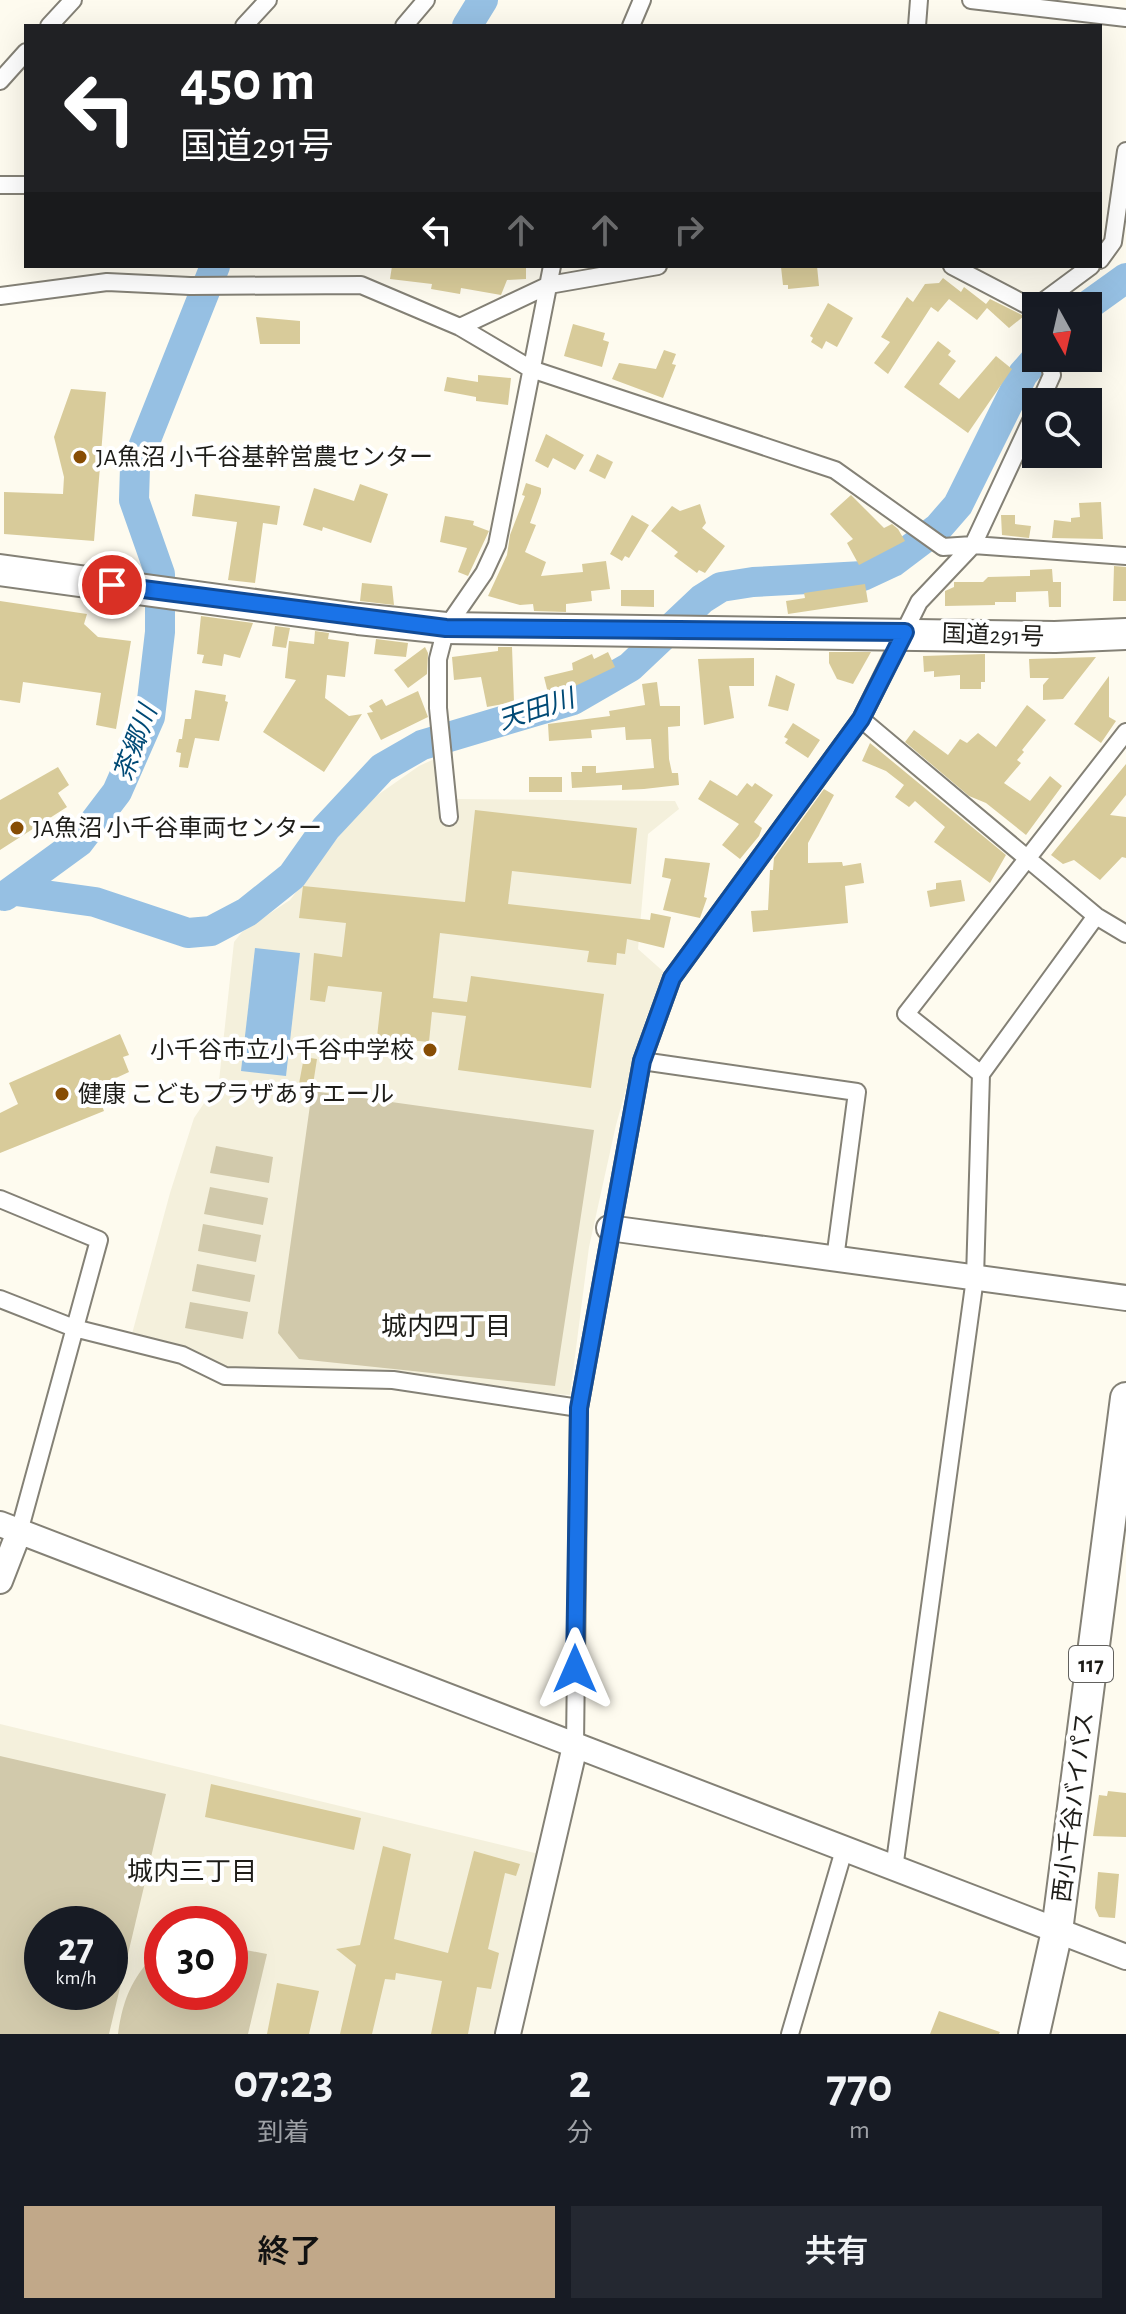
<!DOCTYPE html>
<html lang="ja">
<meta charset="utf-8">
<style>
:root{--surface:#171b24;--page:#242831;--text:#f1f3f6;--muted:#9ea1a6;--accent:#c1a889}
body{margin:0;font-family:"Alegreya Sans","Noto Sans JP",sans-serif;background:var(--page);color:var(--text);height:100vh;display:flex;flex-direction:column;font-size:30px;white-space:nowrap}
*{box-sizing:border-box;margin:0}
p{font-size:26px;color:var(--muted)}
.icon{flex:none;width:44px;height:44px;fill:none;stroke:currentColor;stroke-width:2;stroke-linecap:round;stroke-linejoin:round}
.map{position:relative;height:2034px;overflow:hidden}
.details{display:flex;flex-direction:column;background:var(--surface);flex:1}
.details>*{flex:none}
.guide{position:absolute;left:24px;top:24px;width:1078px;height:244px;border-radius:0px;box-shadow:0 8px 32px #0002;background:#202124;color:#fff;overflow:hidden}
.needle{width:52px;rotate:172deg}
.fabs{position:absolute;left:1022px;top:292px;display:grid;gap:16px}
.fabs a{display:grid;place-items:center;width:80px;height:80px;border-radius:0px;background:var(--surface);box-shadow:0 8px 32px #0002;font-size:40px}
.speed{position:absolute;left:24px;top:1906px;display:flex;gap:16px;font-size:40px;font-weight:700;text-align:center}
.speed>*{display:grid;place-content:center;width:104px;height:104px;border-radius:50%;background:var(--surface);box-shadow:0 8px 32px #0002;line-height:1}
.speed small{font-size:20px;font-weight:400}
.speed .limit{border:12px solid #d22;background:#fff;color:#111}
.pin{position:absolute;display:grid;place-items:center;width:68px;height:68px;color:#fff;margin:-34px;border:4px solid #fff;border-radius:50%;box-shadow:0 2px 8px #0007}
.me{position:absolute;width:88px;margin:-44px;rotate:0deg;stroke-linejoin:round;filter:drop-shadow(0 0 6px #0008)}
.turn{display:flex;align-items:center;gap:28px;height:168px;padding:0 24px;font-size:36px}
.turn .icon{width:104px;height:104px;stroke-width:2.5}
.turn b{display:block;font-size:56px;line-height:68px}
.lanes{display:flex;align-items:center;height:76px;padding:0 24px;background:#0003;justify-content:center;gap:40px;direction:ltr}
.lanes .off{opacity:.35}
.eta{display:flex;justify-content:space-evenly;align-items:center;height:136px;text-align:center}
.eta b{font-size:48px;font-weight:600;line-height:56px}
.button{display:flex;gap:16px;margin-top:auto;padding:16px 24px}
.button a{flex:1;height:92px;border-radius:0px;background:var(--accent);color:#111;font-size:32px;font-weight:600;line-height:92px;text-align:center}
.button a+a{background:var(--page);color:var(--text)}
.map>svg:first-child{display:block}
.built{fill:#f4f0dc;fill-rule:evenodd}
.green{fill:#d1c9ab;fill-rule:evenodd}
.water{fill:#96c0e3}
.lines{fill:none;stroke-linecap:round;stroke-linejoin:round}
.river{stroke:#96c0e3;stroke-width:30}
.building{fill:#d8cb9a}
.street-casing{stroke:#848176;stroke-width:20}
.secondary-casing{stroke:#848176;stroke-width:28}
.highway-casing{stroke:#848176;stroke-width:34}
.street{stroke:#fff;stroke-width:16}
.secondary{stroke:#fff;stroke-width:24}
.highway{stroke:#fff;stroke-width:30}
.route-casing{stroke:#114b97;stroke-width:20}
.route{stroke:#1a73e8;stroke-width:14}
.poi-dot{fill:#874d04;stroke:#fff;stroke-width:3}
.labels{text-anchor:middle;stroke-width:8;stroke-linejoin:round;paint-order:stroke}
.shield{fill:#fff;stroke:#62615e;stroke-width:2}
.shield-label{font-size:22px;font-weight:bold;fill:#1e1d19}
.poi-label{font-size:24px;fill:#1e1d19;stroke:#fff;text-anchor:start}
.street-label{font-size:24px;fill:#1e1d19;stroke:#fff}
.water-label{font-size:26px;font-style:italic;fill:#004a76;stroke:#fff}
.neighbourhood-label{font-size:26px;fill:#1e1d19;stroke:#fff}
</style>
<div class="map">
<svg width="1126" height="2034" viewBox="0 0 1126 2034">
<rect width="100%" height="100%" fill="#fefbef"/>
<path class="built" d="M 452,751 L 456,799 L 675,801 L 679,809 L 648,834 L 638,949 L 665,973 L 646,1018 L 616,1125 L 589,1247 L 570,1395 L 230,1371 L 170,1342 L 132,1334 L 170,1193 L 194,1118 L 219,1081 L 234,942 L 242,932 L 290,900 L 362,806 L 419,766 Z
M 0,1724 L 539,1854 L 495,2034 L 0,2034 ZM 42,1924 L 110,1924 L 110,1992 L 42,1992 ZM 162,1924 L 230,1924 L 230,1992 L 162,1992 Z"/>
<path class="green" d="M 312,1091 L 594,1130 L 555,1386 L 299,1359 L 278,1333 Z
M 216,1146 L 273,1157 L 269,1183 L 210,1173 Z
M 210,1187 L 268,1198 L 263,1225 L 204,1214 Z
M 203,1224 L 261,1235 L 256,1262 L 198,1251 Z
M 197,1264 L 255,1275 L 250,1302 L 192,1291 Z
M 190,1302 L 248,1312 L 243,1339 L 185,1328 Z
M 0,1756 L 166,1794 L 109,2034 L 0,2034 ZM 110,1924 L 110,1992 L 42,1992 L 42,1924 Z
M 230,1947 L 267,1954 L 248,2034 L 118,2034 C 123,1997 134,1973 162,1948 L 162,1992 L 230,1992 Z"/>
<path class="water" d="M 255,948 L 300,953 L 286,1076 L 241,1071 Z"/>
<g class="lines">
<path class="river" d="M 467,26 L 483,0
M 1087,306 L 1126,278
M 16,891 L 95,902 L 188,933 L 211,931 L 247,912 L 292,876 L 326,828 L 382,768 L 422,745 L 573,700 L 630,667 L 702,599 L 721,587 L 753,582 L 863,576 L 893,562 L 938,528 L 958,505 L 1023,374 L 1037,358
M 5,896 L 79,842 L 117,792 L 150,717 L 160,632 L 160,574 L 134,500 L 135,467 L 215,266"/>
</g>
<path class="building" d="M 392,266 L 526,266 L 526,279 L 507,280 L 501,295 L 461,288 L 460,294 L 431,289 L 432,284 L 390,279 Z
M 817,266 L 819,286 L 788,289 L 788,285 L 783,285 L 781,267 Z
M 943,278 L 961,292 L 964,287 L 986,304 L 990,299 L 1024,316 L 1009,328 L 987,308 L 977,320 L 949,299 L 938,312 L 931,307 L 888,374 L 874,363 L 890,342 L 881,337 L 907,297 L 913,302 L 925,284 L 939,283 Z
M 828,303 L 853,318 L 837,347 L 826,341 L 822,349 L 811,342 L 813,338 L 810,336 Z
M 256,317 L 300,321 L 300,344 L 260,344 Z
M 573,324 L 605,333 L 603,340 L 609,342 L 602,367 L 564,356 Z
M 938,341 L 951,351 L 948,355 L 956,361 L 939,384 L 959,399 L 996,356 L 1012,369 L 968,433 L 904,387 Z
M 664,350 L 676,354 L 672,364 L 676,365 L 663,398 L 612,379 L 619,363 L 656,369 Z
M 478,375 L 511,378 L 508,405 L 476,401 L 476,397 L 444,391 L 447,377 L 478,382 Z
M 71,389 L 106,392 L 94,541 L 4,534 L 4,492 L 63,494 L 64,477 L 54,437 Z
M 546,434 L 584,455 L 575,470 L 553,458 L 548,468 L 535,461 Z
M 597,454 L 613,462 L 605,479 L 589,471 Z
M 526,483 L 541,488 L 541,493 L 530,523 L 536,525 L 525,552 L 546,562 L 541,576 L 583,572 L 582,564 L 606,561 L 610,589 L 591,591 L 592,601 L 566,604 L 566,612 L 534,611 L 533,604 L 520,605 L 488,596 L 507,555 L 510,535 L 525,496 L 522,495 Z
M 360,484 L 388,494 L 371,543 L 323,527 L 322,531 L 303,525 L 314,488 L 354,501 Z
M 195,494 L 280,506 L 277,525 L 263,523 L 255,583 L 228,580 L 237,522 L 192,516 Z
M 851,495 L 884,528 L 892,524 L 898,529 L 905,541 L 859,565 L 847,543 L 853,539 L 830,514 Z
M 1101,502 L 1103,539 L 1052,538 L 1054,520 L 1071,522 L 1071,518 L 1080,517 L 1079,503 Z
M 700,504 L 706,523 L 702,528 L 725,546 L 705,573 L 699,570 L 697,573 L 674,556 L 678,552 L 651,531 L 672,506 L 680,511 Z
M 632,515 L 649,525 L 629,558 L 625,556 L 622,561 L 610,554 Z
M 1001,515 L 1015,515 L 1015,524 L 1031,526 L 1029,538 L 1002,535 Z
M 445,516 L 474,521 L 473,525 L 489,531 L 468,576 L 458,572 L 467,548 L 440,542 Z
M 1114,566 L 1126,567 L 1126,601 L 1113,601 Z
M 1052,569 L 1053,582 L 1061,582 L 1061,607 L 1049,607 L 1048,591 L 1016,592 L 1016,602 L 995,602 L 995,605 L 945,606 L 945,591 L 954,587 L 954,582 L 983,582 L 988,577 L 1030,576 L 1030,570 Z
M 362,583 L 392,586 L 394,605 L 360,601 Z
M 865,584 L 868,602 L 788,614 L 786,601 L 805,598 L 804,593 Z
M 621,590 L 654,590 L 654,607 L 621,606 Z
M 0,601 L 87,614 L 84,624 L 98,637 L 131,641 L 116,729 L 96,725 L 101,693 L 23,682 L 20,703 L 0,700 Z
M 201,616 L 253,623 L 240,658 L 224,654 L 222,666 L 202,663 L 204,655 L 197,654 Z
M 275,626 L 290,628 L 286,648 L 272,646 Z
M 315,631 L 329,633 L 328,639 L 349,642 L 345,677 L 327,675 L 325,698 L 349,716 L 362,714 L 324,772 L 263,732 L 296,680 L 285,678 L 289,641 L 314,644 Z
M 376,639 L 408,643 L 406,657 L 374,654 Z
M 425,647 L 428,653 L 427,674 L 408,688 L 394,670 Z
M 498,647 L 512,647 L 514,702 L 487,707 L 481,677 L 454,680 L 452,657 L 498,651 Z
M 608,652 L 615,667 L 571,688 L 548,693 L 544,677 L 573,670 L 572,663 L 592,654 L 594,659 Z
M 829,652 L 871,652 L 853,684 L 837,679 L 829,663 Z
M 985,654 L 985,682 L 981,682 L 981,689 L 960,689 L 960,675 L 934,677 L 934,671 L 924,672 L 923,656 Z
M 1096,657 L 1063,699 L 1043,700 L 1043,685 L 1049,678 L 1030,678 L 1029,659 Z
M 754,658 L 754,686 L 729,686 L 734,718 L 704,725 L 698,659 Z
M 776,675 L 795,684 L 788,711 L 768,706 Z
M 1109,676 L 1109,717 L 1116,721 L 1101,743 L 1074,724 Z
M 657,682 L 660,706 L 680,706 L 680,726 L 668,727 L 669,759 L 672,773 L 678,773 L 679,785 L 644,789 L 622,790 L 622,785 L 572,788 L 571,772 L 582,772 L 582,766 L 596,766 L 596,773 L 654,768 L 651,739 L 626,740 L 625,727 L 591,730 L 592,738 L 549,741 L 548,724 L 610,716 L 609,711 L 645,705 L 642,684 Z
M 195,690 L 226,695 L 225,701 L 228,702 L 219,741 L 195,738 L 188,768 L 179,767 L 181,753 L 176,752 L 179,739 L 182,739 L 185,719 L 191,719 Z
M 418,691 L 428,717 L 381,740 L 367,713 L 373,712 L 369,706 L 382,699 L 386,706 Z
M 1027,705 L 1046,720 L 1022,750 L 1024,752 L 1017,760 L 1021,763 L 1004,783 L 1030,801 L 1050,776 L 1062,786 L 1026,835 L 986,803 L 969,796 L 905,742 L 914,730 L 948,755 L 960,739 L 967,743 L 978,733 L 996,747 Z
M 793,723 L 820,740 L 808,758 L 785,743 L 788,739 L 784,737 Z
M 870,743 L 1006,855 L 990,883 L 934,842 L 945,827 L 915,801 L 909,807 L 895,797 L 904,785 L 886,771 L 862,761 Z
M 1126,764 L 1126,795 L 1110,815 L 1126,817 L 1126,858 L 1122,857 L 1100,880 L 1074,860 L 1063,864 L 1051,855 Z
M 58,767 L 69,785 L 58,793 L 67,807 L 0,850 L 0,800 Z
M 529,777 L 562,777 L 562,792 L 529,792 Z
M 710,780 L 737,796 L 747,783 L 752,787 L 755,783 L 773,795 L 754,822 L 762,828 L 759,836 L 740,859 L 722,845 L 739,824 L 698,799 Z
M 824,789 L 834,795 L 808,843 L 808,863 L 842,862 L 843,866 L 861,863 L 864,883 L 845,886 L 848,923 L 753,932 L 751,911 L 768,910 L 770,870 L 773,870 L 774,858 Z
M 475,810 L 637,828 L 631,884 L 512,871 L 508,904 L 650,920 L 651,913 L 671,917 L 664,948 L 627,939 L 625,954 L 617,953 L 616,965 L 587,962 L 589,951 L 440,933 L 433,998 L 467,1002 L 471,976 L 604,994 L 591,1088 L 458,1070 L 466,1016 L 432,1012 L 429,1042 L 377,1037 L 382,992 L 328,986 L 325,1002 L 310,1000 L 314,953 L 342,957 L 346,923 L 299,918 L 303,886 L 465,902 Z
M 665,858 L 710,863 L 704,897 L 707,898 L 700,918 L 663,910 L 671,879 L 662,877 Z
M 961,880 L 965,901 L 930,907 L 927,891 L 936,889 L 936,883 Z
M 120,1034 L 129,1055 L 123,1057 L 129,1072 L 116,1078 L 120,1089 L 99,1098 L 104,1111 L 0,1153 L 0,1113 L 18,1104 L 9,1083 Z
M 304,1057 L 317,1059 L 312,1091 L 298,1089 Z
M 211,1784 L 361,1818 L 354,1850 L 205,1817 Z
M 1108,1791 L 1126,1793 L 1126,1837 L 1093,1836 L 1099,1795 L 1107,1796 Z
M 383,1846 L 411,1854 L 394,1939 L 448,1953 L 474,1851 L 520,1864 L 516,1876 L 505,1873 L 488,1949 L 499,1953 L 491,1989 L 477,1987 L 468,2034 L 431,2034 L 442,1981 L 396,1973 L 395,1980 L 385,1979 L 372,2034 L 340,2034 L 356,1965 L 336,1949 L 360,1945 Z
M 1098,1872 L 1119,1874 L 1115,1918 L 1099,1917 L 1095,1908 Z
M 277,1983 L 319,1991 L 309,2034 L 267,2034 Z
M 939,2011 L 1000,2032 L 999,2034 L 930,2034 Z"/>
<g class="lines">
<g class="street-casing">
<path id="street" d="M 971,0 L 1126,18
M 49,26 L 73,0
M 244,26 L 268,0
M 404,26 L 426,0
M 631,26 L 642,0
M 917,26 L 919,0
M 0,81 L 26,52
M 0,185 L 26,185
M 1100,260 L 1113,242 L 1126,151
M 952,266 L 1036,310
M 0,296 L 107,282 L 190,286 L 361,285 L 460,327 L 531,369 L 835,470 L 943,547 L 973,545 L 1126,556
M 1037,306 L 1091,266
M 460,327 L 549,285 L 658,266
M 1040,402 L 1052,375 L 1048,358
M 861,719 L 1096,916 L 1126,934
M 449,817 L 438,708 L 438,659 L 446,628 L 484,573 L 497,545 L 552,266
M 642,1061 L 857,1092 L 835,1259
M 981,1074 L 906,1014 L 1126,732
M 0,1199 L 99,1240 L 19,1532
M 0,1299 L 74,1328 L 182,1355 L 225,1376 L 393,1380 L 579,1408
M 575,1746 L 579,1408 L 642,1061 L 672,978 L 861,719 L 919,602 L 973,545 L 1036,410
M 894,1869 L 975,1278 L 981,1074 L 1096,916
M 790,2034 L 844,1850"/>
</g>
<g class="secondary-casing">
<path id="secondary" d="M 609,1228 L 1126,1298
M 0,1524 L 1126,1957
M 0,1581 L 19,1532
M 508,2034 L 575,1746"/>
</g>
<g class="highway-casing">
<path id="highway" d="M 0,570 L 358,619 L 446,628 L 1055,637 L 1126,634
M 1034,2034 L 1057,1931 L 1126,1398"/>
</g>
<use href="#street" class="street"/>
<use href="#secondary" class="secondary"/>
<use href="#highway" class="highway"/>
</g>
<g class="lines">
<g class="route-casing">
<path id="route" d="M 112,585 L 446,628 L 905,632 L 861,719 L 672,978 L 642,1061 L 579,1408 L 575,1669"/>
</g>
<use href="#route" class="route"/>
</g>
<g class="poi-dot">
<circle cx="80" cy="457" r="8"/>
<circle cx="17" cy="828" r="8"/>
<circle cx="430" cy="1050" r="8"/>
<circle cx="62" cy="1094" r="8"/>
</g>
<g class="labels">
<rect class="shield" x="1069" y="1646" width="44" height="36" rx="6"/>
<g class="shield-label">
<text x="1091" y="1672">117</text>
</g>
<g class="poi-label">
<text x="96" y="465">JA魚沼 小千谷基幹営農センター</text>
<text x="33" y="836">JA魚沼 小千谷車両センター</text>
<text x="414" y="1058" text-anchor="end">小千谷市立小千谷中学校</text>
<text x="78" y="1102">健康 こどもプラザあすエール</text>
</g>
<g class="street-label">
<text transform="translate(993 635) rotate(2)" y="8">国道291号</text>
<text transform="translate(1073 1807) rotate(-83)" y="8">西小千谷バイパス</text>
</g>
<g class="water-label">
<text transform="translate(536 709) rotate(-18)" y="9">天田川</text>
<text transform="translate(135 743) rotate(-70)" y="9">茶郷川</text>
</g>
<g class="neighbourhood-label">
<text x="446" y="1335">城内四丁目</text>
<text x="192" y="1880">城内三丁目</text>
</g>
</g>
</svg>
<div class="fabs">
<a><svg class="needle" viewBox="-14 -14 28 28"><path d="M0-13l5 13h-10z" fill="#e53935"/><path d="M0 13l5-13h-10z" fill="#9ea1a6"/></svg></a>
<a><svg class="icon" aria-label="search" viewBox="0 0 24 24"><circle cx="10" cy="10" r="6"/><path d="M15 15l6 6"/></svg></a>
</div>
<div class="speed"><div>27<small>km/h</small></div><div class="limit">30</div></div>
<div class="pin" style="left:112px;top:585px;background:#d93025"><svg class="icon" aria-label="arrive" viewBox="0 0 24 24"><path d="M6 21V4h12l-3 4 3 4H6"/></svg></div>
<svg class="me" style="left:575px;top:1669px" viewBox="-20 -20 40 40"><path d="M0-17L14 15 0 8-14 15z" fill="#1a73e8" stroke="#fff" stroke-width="4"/></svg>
<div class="guide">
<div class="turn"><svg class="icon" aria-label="left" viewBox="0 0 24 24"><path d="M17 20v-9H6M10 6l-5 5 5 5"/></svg><div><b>450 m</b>国道291号</div></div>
<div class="lanes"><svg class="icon" aria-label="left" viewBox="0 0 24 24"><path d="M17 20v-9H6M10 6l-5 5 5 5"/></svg><svg class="icon off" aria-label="ahead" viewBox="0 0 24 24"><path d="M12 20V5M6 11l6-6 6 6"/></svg><svg class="icon off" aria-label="ahead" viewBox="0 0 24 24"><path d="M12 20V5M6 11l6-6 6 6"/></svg><svg class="icon off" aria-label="right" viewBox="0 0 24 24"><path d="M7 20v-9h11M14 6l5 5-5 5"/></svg></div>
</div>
</div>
<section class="details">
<div class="eta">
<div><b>07:23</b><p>到着</p></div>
<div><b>2</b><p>分</p></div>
<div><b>770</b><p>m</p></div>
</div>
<div class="button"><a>終了</a><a>共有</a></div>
</section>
